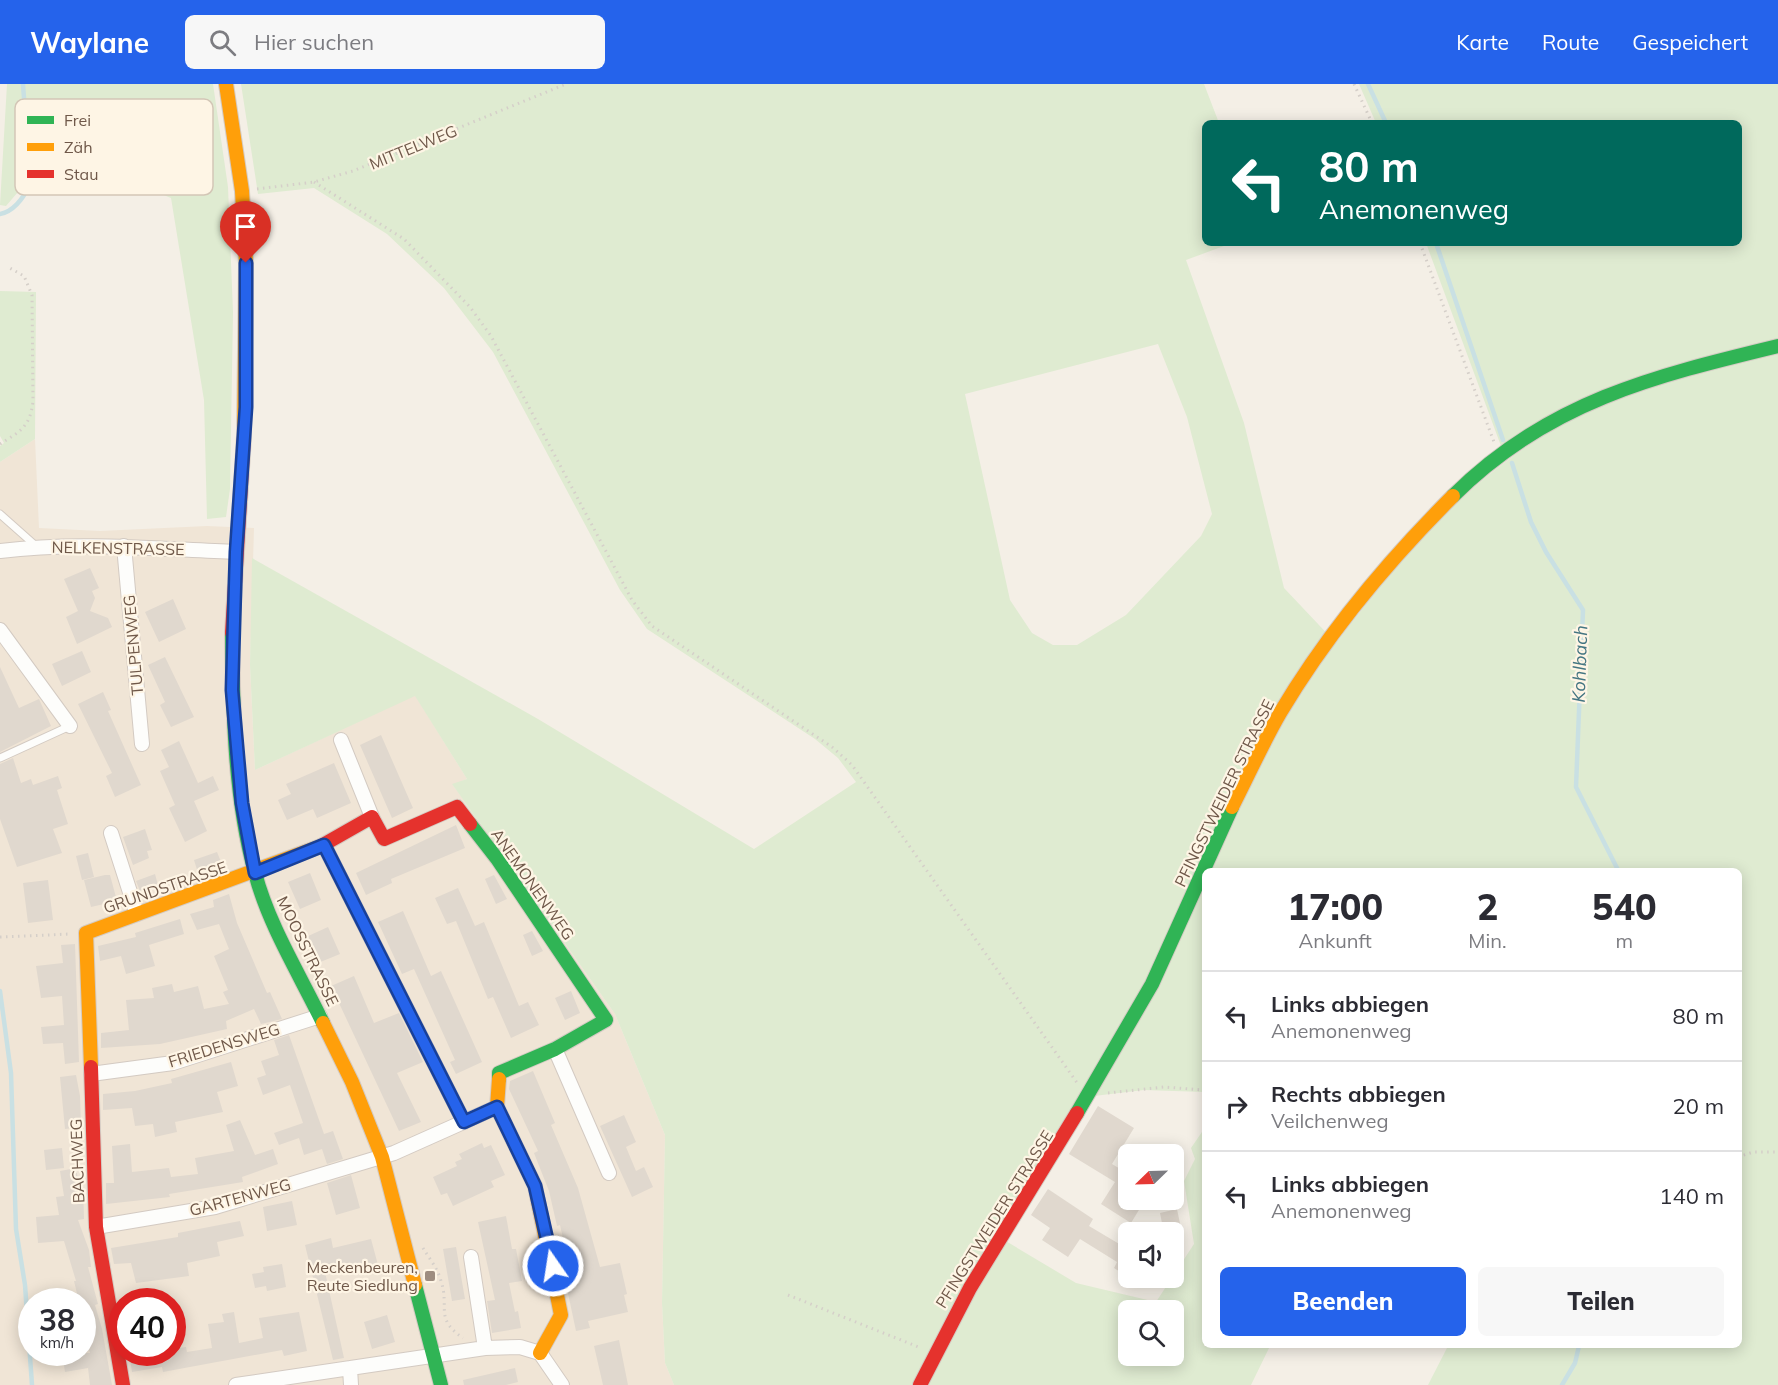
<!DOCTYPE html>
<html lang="de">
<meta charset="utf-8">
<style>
:root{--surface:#fff;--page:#f7f7f7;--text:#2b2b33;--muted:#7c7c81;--line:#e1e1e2;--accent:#2563eb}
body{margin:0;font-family:Mulish,sans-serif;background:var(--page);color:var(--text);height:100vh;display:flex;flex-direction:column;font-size:22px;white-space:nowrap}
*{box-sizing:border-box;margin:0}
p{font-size:20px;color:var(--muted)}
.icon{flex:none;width:33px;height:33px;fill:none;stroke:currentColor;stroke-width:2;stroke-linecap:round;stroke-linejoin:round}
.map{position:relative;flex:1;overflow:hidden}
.drawer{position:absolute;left:1202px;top:784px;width:540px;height:480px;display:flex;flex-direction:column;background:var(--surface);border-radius:9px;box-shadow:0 3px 15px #0003}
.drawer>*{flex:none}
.banner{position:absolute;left:1202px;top:36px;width:540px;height:126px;border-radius:9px;box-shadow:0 3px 15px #0003;background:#00695c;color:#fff;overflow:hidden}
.needle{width:39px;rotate:247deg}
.buttons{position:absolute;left:1118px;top:1060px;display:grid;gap:12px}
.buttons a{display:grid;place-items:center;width:66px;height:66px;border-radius:9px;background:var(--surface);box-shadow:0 3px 15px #0003;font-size:30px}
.speed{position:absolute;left:18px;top:1204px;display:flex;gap:12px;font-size:30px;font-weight:700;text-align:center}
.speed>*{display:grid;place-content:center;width:78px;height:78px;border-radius:50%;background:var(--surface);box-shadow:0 3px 15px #0003;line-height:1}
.speed small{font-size:15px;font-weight:400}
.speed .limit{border:9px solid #d22;background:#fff;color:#111}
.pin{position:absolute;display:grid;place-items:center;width:51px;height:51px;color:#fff;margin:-62px -26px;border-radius:50% 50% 50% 0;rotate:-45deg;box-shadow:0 0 6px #0007}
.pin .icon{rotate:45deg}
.me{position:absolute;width:66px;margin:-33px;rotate:347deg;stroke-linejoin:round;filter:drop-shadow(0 0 4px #0008)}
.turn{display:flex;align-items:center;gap:21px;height:126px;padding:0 18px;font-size:27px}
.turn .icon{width:78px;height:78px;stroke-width:2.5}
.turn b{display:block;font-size:42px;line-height:51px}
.eta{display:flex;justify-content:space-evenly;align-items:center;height:102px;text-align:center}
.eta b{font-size:36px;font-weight:800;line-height:42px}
.cta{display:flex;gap:12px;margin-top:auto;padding:12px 18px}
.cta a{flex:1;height:69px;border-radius:9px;background:var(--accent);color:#fff;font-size:24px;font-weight:800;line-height:69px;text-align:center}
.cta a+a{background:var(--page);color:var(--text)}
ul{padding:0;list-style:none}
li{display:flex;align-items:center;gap:18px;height:90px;padding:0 18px;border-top:2px solid var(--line)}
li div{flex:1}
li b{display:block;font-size:22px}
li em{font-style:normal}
header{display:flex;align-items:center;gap:36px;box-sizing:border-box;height:84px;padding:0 30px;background:var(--accent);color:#fff}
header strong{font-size:28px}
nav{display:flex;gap:33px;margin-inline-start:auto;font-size:21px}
.search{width:420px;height:54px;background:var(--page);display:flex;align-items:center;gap:15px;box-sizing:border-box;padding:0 21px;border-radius:9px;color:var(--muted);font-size:22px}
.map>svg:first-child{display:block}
.residential{fill:#f0e5d6;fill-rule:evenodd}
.green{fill:#dfebd1;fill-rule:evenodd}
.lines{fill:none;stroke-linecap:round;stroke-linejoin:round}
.stream{stroke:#c9e0e3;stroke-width:4.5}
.building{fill:#e0d8ce}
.lane-casing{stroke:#d3cac2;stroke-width:9}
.street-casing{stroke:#d3cac2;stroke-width:16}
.fast-casing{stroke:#d4cbc3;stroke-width:16}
.slow-casing{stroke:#d4cbc3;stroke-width:16}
.jam-casing{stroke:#d4cbc3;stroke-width:16}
.path{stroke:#d5cfc9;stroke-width:3;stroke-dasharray:1.5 4.5;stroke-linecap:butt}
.lane{stroke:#fdfdfb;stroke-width:7}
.street{stroke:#fdfdfb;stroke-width:14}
.fast{stroke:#30b455;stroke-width:14}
.slow{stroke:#ff9f0a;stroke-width:14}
.jam{stroke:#e5322d;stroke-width:14}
.route-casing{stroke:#184099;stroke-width:15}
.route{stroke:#2563eb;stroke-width:10}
.poi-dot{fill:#9e8d80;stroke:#fef5e5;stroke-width:2}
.labels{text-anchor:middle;stroke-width:4.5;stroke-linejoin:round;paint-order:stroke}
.street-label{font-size:16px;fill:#6f5849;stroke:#fef5e5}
.poi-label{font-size:16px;fill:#6f5849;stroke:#fef5e5;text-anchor:end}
.water-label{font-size:18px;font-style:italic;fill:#447582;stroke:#fef5e5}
.key{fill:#fef5e5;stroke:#d3c6b6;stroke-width:1.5}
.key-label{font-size:16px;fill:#6f5849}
</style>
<header>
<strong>Waylane</strong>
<div class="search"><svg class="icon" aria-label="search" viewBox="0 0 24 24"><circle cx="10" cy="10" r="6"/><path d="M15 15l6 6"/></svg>Hier suchen</div>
<nav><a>Karte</a><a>Route</a><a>Gespeichert</a></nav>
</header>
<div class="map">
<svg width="1778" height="1301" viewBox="0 0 1778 1301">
<rect width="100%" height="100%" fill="#f4efe6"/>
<path class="residential" d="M 35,355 L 39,444 L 100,447 L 207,442 L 254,444 L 250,581 L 255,686 L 415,611 L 467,695 L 453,701 L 615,930 L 665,1051 L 662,1219 L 665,1279 L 674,1301 L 0,1301 L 0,378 ZM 32,1218 L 82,1218 L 82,1269 L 32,1269 ZM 122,1218 L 172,1218 L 172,1269 L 122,1269 Z"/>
<path class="green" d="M 7,0 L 213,0 L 228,103 L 233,228 L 230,405 L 226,433 L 207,435 L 204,316 L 171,114 L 37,59 L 16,57 L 18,108 L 6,122 L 0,121 Z
M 241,0 L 1204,0 L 1219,39 L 1204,39 L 1204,159 L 1232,159 L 1186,176 L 1244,339 L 1284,504 L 1336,559 C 1405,468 1472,389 1575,333 C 1636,299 1711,286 1778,268 L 1778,1301 L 1428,1301 L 1448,1262 L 1738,1262 L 1738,788 L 1204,788 L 1204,1008 L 1144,1006 L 1094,1012 L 913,1301 L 674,1301 L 665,1279 L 662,1219 L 665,1051 L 615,930 L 452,700 L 467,695 L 415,612 L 255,686 L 250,581 L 252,474 L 538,635 L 754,765 L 856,698 L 838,674 L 815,655 L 647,545 L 620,506 L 493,268 L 444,204 L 387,150 L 314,104 L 258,110 ZM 1158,260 L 1187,333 L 1212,430 L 1201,452 L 1126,531 L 1077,561 L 1053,561 L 1032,549 L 1010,516 L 965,310 Z
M 1359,0 L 1778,0 L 1778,257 L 1692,277 L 1501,362 L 1426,159 L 1738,159 L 1738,39 L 1376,39 Z
M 0,207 L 36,208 L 35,355 L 0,378 L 0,362 L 4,359 L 0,352 Z
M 1204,1045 L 1204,1262 L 1270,1262 L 1251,1301 L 927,1301 L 1004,1156 L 1076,1199 L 1156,1218 L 1194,1160 L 1184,1097 L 1195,1075 L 1191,1064 ZM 1128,1227 L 1173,1227 L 1173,1272 L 1128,1272 Z"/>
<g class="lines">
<path class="stream" d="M 1368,0 L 1386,39
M 0,130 C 12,128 24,115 28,102 C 32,84 24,22 23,0
M 1436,159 L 1503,356
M 1512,379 L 1531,438 L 1546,468 L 1583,526 L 1576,703 L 1619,788
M 0,907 L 11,989 L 16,1145 L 25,1201 L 32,1301
M 1562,1301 L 1575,1279 L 1579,1262"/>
</g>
<path class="building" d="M 90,484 L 99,504 L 92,507 L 95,514 L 90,527 L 108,534 L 112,543 L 77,560 L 66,533 L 78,527 L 64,495 Z
M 173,515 L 186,545 L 159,558 L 145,528 Z
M 82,567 L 91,588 L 62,602 L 52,580 Z
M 165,573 L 194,633 L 171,643 L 160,621 L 165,618 L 148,581 Z
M 0,583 L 19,624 L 39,615 L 51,642 L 0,668 Z
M 103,608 L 111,626 L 108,627 L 141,701 L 115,713 L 106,692 L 112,689 L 78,620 Z
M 381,651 L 413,724 L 392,734 L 360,661 Z
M 179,657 L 198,699 L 213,692 L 219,706 L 194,717 L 207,747 L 185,758 L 169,724 L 175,721 L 160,687 L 169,683 L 161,666 Z
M 13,674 L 21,699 L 31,695 L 33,701 L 58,692 L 62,704 L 57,706 L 68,740 L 53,745 L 62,769 L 17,783 L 0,735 L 0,680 Z
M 334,679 L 351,719 L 317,734 L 313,725 L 287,736 L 278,716 L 291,710 L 286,700 Z
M 456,741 L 465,764 L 391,795 L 392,799 L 366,811 L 356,789 Z
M 145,745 L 152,766 L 147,767 L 149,774 L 133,781 L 123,753 Z
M 217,768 L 223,783 L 199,792 L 194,776 Z
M 88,769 L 94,793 L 82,796 L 76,772 Z
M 310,789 L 321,816 L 300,825 L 288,798 Z
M 155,790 L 158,801 L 140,807 L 136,797 Z
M 105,791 L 110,791 L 117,817 L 91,823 L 84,796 Z
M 494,791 L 507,815 L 496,820 L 485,795 Z
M 48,796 L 53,836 L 28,839 L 23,799 Z
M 458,804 L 475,842 L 484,838 L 519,922 L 528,918 L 539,941 L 511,954 L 493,913 L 488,915 L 456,837 L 447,840 L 435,814 Z
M 229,810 L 237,839 L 267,909 L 270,908 L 282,935 L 261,940 L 254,925 L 226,937 L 227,945 L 160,960 L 101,964 L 101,949 L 129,946 L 126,916 L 154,914 L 152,904 L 172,900 L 174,908 L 198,902 L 204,925 L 229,920 L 223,908 L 228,906 L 214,872 L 229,865 L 219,840 L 197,846 L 190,830 L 214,823 L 213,816 Z
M 403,827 L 431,892 L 441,887 L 482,978 L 456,990 L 450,978 L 455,976 L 414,885 L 402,890 L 378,838 Z
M 180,835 L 184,850 L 149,861 L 155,882 L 126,890 L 121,872 L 100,877 L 98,862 L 136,853 L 135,849 Z
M 328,843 L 340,870 L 318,879 L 306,853 Z
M 532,847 L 543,867 L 532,872 L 523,851 Z
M 75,860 L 79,978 L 65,980 L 63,959 L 43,960 L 41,943 L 64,941 L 62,912 L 41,914 L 36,882 L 63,879 L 61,861 Z
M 354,892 L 374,939 L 399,929 L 423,978 L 397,989 L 421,1038 L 399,1047 L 331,902 Z
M 571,907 L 580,929 L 565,936 L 555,914 Z
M 289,951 L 324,1050 L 333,1047 L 343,1075 L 327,1080 L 322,1065 L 304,1071 L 299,1054 L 279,1061 L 274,1049 L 303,1039 L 290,1001 L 263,1011 L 257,994 L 266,991 L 261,977 L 279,971 L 274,956 Z
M 231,978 L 238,1002 L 217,1008 L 223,1028 L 175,1038 L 177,1048 L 155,1053 L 153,1040 L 135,1042 L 132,1024 L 103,1026 L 103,1010 L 135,1007 L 172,999 L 171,995 Z
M 533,987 L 555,1039 L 551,1041 L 578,1104 L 600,1183 L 620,1179 L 627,1210 L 624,1211 L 628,1228 L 588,1237 L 590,1244 L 576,1247 L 562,1181 L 569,1180 L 560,1141 L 557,1142 L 549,1107 L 534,1069 L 538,1067 L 509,1005 L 510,997 Z
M 76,991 L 80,1012 L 81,1043 L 65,1045 L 60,993 Z
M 1098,1022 L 1134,1044 L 1112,1080 L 1122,1086 L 1128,1077 L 1128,1116 L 1145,1116 L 1131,1139 L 1101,1120 L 1115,1098 L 1069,1070 Z
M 624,1031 L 636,1058 L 626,1063 L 636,1087 L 644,1083 L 653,1103 L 632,1113 L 600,1042 Z
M 240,1036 L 255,1071 L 273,1065 L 278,1080 L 242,1093 L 243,1098 L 169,1110 L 170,1113 L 106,1120 L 106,1099 L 114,1099 L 112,1062 L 130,1060 L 132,1088 L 169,1084 L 171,1093 L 198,1090 L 195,1074 L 234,1067 L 226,1041 Z
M 482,1059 L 484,1064 L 491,1061 L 505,1091 L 491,1097 L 494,1103 L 453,1122 L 447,1109 L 441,1111 L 433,1093 L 457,1082 L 455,1078 L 462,1075 L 459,1070 Z
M 62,1064 L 64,1084 L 46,1086 L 44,1066 Z
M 76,1084 L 79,1101 L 83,1101 L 84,1135 L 78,1136 L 89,1166 L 91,1183 L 88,1183 L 98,1220 L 95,1221 L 102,1245 L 112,1301 L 90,1301 L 88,1284 L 65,1288 L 62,1269 L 90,1269 L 82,1245 L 82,1218 L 79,1218 L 74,1197 L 76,1197 L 64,1157 L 38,1159 L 36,1133 L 59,1131 L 56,1113 L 64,1112 L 60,1087 Z
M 351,1091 L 360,1124 L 336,1131 L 327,1099 Z
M 1048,1105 L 1093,1135 L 1089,1142 L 1126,1164 L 1128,1160 L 1128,1193 L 1114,1184 L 1117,1178 L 1080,1155 L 1068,1173 L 1042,1156 L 1050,1144 L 1031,1131 Z
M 292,1117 L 297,1141 L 267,1147 L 263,1123 Z
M 1177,1125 L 1182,1149 L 1164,1149 L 1160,1129 Z
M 506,1132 L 512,1165 L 516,1165 L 522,1197 L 509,1199 L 515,1228 L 518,1227 L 521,1244 L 492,1249 L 487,1217 L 495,1216 L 478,1138 Z
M 240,1137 L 244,1152 L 217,1158 L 220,1172 L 187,1179 L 189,1192 L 136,1199 L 131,1179 L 114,1180 L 111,1164 L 178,1153 L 178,1149 Z
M 331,1154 L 333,1164 L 371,1155 L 378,1181 L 351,1187 L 350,1181 L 325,1188 L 344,1274 L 333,1276 L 305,1161 Z
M 456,1163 L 465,1215 L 452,1217 L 443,1165 Z
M 282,1180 L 286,1203 L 267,1207 L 266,1202 L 255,1204 L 252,1190 L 264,1188 L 263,1183 Z
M 234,1228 L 239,1259 L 263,1254 L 259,1234 L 299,1228 L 307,1267 L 284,1272 L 282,1266 L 163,1288 L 162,1283 L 132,1288 L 129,1269 L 172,1269 L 172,1265 L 186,1263 L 187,1268 L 212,1264 L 208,1240 L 224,1238 L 222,1230 Z
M 387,1231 L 395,1258 L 372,1265 L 364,1238 Z
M 619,1256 L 628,1301 L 603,1301 L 594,1262 Z
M 515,1284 L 518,1298 L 506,1301 L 464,1301 L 463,1296 Z"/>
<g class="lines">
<g class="lane-casing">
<path id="lane" d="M 0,430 L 36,462
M 0,674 L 70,642"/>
</g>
<g class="street-casing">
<path id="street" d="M 124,462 L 142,660
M 0,467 C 78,457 157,465 236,468
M 0,546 L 70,642
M 341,656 L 372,733
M 111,749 L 137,830
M 324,761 L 464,1038
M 555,965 L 609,1089
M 91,990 L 173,979 L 320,932
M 96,1143 L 215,1123 L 394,1069 L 497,1023
M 471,1173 L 485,1264
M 350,1284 L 351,1301
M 236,1301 L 485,1264 L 520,1263 L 540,1269 L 562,1301"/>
</g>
<g class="fast-casing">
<path id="fast" d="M 1453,412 C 1547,318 1654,292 1778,262
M 232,549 C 233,629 234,711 255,789 C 269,842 300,891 323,939
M 470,740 L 498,776 L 606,936 L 555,965 L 499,989 L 499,995
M 1077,1029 L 1152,900 L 1232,723
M 415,1201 L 441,1301"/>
</g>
<g class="slow-casing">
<path id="slow" d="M 226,0 L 242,107 L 246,179 L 244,352
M 1232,723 C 1248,692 1262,660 1280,629 C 1327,550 1388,477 1453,412
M 323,939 L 352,998 L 382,1073 L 415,1201
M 91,983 L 86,849 L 321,762
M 499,995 L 497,1023 L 535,1102 L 561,1231 L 540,1269"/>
</g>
<g class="jam-casing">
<path id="jam" d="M 232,549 L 244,352
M 321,762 L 372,733 L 384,755 L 457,723 L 470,740
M 91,983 L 96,1143 L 123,1301
M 920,1301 L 970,1204 L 1077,1029"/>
</g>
<path class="path" d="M 1354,0 L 1372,39
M 314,98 L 404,155 L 470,223 L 491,252 L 632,516 L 652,542 L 832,663 L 852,681 L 1078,1000
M 257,105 L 314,98 L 353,87 L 566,0
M 1420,159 L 1494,358
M 0,360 C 21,347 30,343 33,317 L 32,211 L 24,192 L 8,183
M 0,853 L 70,850
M 1108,1009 L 1164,1003 L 1204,1006
M 1738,1073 L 1753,1068 L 1778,1068
M 423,1164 C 429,1174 438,1185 441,1197 C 450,1224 434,1234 463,1254
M 788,1211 L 921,1264"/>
<use href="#lane" class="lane"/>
<use href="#street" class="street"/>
<use href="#fast" class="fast"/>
<use href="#slow" class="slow"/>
<use href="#jam" class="jam"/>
</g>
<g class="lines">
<g class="route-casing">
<path id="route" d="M 246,179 L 246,323 L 236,468 L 232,606 L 242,719 L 255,789 L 324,761 L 464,1038 L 497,1023 L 535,1102 L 553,1182"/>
</g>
<use href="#route" class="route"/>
</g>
<rect class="poi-dot" x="424" y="1186" width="12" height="12" rx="3"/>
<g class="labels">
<g class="street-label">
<text transform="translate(413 63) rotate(-22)" y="6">MITTELWEG</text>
<text transform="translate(118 464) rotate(1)" y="6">NELKENSTRASSE</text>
<text transform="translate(133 561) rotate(-95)" y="6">TULPENWEG</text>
<text transform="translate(1224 709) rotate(-64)" y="6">PFINGSTWEIDER STRASSE</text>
<text transform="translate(533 800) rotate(55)" y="6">ANEMONENWEG</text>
<text transform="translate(165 803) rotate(-19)" y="6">GRUNDSTRASSE</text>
<text transform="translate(308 867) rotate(64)" y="6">MOOSSTRASSE</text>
<text transform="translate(224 961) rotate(-17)" y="6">FRIEDENSWEG</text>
<text transform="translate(77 1077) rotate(-92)" y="6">BACHWEG</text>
<text transform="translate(240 1113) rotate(-15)" y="6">GARTENWEG</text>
<text transform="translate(994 1135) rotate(-58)" y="6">PFINGSTWEIDER STRASSE</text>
</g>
<g class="poi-label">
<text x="418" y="1189">Meckenbeuren,<tspan x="418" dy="18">Reute Siedlung</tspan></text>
</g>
<g class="water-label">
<text transform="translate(1580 580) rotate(-88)" y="6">Kohlbach</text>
</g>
</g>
<rect x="15" y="15" width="198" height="96" rx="9" class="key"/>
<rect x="27" y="32" width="27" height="8" fill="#30b455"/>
<rect x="27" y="59" width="27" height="8" fill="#ff9f0a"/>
<rect x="27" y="86" width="27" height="8" fill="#e5322d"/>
<g class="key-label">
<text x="64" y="42">Frei</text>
<text x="64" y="69">Zäh</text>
<text x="64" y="96">Stau</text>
</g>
</svg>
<div class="buttons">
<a><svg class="needle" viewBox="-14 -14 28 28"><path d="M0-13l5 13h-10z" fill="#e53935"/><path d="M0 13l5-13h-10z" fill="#7c7c81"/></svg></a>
<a><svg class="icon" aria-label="sound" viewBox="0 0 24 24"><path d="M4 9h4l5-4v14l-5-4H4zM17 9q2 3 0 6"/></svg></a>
<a><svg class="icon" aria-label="search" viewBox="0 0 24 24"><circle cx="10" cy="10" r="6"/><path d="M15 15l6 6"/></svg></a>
</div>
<div class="speed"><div>38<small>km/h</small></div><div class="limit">40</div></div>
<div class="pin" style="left:246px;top:179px;background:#d93025"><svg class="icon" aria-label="arrive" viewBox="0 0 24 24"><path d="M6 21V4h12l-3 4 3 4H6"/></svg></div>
<svg class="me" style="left:553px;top:1182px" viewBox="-20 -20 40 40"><circle r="17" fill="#2563eb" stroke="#fff" stroke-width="3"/><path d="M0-11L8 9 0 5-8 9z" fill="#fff"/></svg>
<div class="banner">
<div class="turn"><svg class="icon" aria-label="left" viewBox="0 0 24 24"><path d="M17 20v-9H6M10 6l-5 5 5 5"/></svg><div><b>80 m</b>Anemonenweg</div></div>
</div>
<section class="drawer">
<div class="eta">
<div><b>17:00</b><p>Ankunft</p></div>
<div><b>2</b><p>Min.</p></div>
<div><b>540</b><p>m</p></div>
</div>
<ul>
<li><svg class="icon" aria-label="left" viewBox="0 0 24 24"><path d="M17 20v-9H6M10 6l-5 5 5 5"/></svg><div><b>Links abbiegen</b><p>Anemonenweg</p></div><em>80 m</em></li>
<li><svg class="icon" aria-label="right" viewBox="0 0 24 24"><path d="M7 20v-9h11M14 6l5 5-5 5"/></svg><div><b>Rechts abbiegen</b><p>Veilchenweg</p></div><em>20 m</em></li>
<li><svg class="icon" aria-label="left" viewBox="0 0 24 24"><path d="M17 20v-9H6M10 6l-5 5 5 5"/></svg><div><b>Links abbiegen</b><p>Anemonenweg</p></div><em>140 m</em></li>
</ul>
<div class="cta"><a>Beenden</a><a>Teilen</a></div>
</section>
</div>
